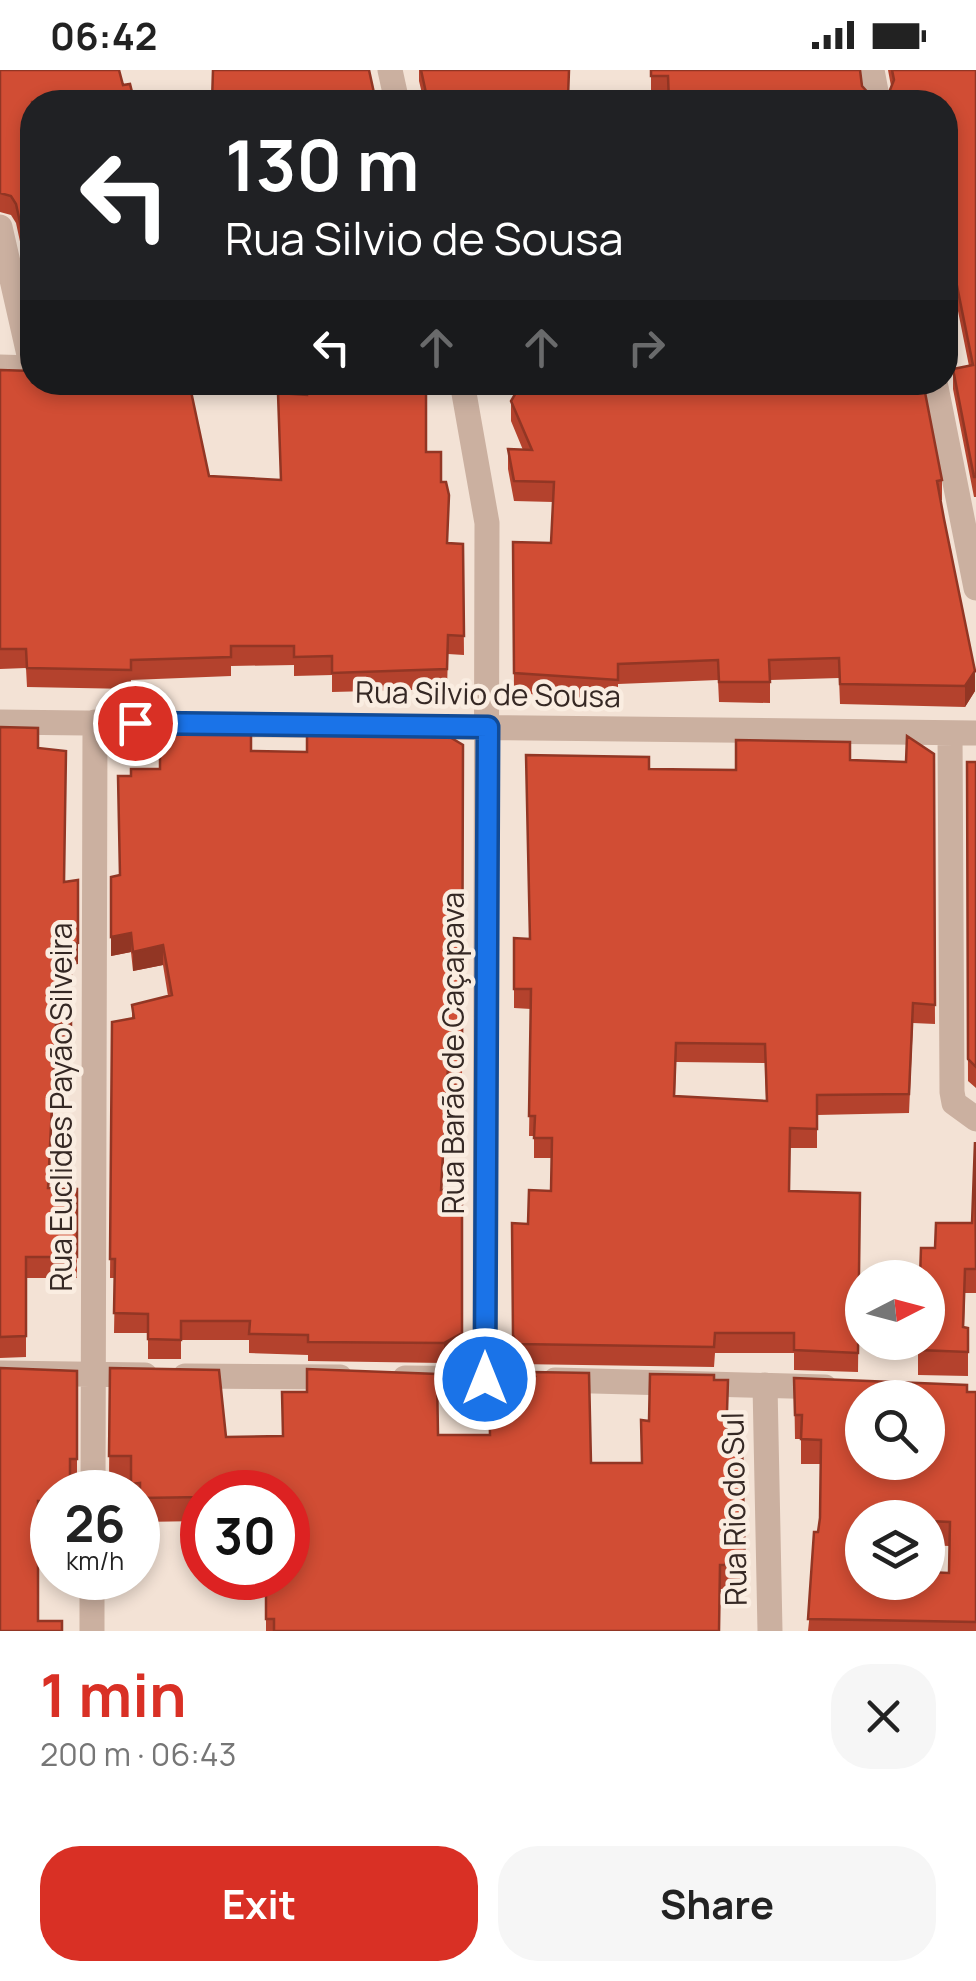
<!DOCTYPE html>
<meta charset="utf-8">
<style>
:root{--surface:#fff;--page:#f6f6f6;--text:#222;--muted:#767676;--accent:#d93025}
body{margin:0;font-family:Manrope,sans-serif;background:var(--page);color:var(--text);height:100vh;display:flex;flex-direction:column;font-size:38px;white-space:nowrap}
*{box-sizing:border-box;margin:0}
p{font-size:32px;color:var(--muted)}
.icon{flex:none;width:55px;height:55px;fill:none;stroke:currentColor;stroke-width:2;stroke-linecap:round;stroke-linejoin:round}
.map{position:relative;height:1561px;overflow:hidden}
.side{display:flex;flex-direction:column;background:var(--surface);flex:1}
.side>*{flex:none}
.hud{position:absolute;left:20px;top:20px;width:938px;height:305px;border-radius:40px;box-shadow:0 5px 15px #0003;background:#202124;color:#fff;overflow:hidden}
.needle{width:65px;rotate:84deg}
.controls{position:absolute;left:845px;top:1190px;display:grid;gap:20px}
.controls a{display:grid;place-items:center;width:100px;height:100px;border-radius:50%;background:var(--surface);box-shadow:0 5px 15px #0003;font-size:50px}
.speed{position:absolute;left:30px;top:1400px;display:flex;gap:20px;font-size:50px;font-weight:700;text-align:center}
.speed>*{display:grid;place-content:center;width:130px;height:130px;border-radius:50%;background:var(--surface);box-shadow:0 5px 15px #0003;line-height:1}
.speed small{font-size:25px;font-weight:400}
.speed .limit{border:15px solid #d22;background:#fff;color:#111}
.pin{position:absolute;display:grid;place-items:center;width:85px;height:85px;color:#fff;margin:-42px;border:5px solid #fff;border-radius:50%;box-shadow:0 2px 10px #0007}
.me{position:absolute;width:110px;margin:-55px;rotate:0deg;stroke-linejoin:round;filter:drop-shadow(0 0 8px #0008)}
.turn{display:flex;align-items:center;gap:35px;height:210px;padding:0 40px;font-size:45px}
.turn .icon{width:130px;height:130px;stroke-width:2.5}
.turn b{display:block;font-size:70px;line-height:85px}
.lanes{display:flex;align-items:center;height:95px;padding:0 40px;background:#0003;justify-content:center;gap:50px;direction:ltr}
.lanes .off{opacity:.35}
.round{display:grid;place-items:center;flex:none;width:105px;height:105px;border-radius:40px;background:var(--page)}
.headline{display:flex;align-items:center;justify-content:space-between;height:170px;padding:0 40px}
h1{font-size:60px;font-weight:700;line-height:75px;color:var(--accent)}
.primary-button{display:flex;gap:20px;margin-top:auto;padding:20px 40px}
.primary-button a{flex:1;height:115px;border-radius:40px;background:var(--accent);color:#fff;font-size:40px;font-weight:700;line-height:115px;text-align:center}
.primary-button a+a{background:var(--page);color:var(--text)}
.status{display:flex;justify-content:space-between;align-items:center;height:70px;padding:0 50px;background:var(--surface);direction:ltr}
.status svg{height:28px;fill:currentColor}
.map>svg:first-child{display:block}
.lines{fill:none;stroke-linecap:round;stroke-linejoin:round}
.minor{stroke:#cbb0a0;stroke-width:25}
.wall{fill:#b4422d;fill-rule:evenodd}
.shaded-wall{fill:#923624}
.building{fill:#d14d34;stroke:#923624;stroke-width:2.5;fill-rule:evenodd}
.route-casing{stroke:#114b97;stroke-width:25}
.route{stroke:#1a73e8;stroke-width:18}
.labels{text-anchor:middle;stroke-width:9;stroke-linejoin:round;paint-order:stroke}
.street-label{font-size:30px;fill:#352824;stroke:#faede1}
</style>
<div class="status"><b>06:42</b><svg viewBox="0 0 49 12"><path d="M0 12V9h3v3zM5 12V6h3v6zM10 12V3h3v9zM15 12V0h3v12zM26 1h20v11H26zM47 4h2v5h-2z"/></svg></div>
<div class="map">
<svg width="976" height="1561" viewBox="0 0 976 1561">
<rect width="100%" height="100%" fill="#f3e2d5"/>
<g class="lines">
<path class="minor" d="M 390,0 L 397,32
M 872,0 L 878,32
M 0,157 L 32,298
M 0,297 L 32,298
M 462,312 L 487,453 L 485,1309
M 935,312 L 976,518
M 0,652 L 976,663
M 950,663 L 952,1022 L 954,1033 L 976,1049
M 0,1303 L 145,1305
M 185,1306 L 340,1307
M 405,1308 L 500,1309
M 555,1310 L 825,1317
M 765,1315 L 770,1561
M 93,1422 L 95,652
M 92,1561 L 92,1508"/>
</g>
<path class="wall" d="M 0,0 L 32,32 L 32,227 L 16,153 L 11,145 L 0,142 Z
M 419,0 L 569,0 L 569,28 L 612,32 L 424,32 L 419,11 Z
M 651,0 L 862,16 L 872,27 L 888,25 L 891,16 L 888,0 L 976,0 L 976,427 L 974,427 L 953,319 L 953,299 L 969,296 L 957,236 L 945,239 L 945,32 L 651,26 Z
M 0,300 L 209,406 L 280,410 L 426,382 L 441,412 L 448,473 L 463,474 L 464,585 L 448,584 L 447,619 L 332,622 L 332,605 L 294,606 L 294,595 L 231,596 L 231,606 L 131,610 L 131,619 L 27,617 L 26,598 L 0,599 Z
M 514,312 L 923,312 L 942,410 L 942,430 L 940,430 L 975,621 L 965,637 L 840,634 L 839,608 L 770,610 L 770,633 L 719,632 L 718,610 L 618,614 L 618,630 L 514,623 L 513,472 L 551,473 L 553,432 L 514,431 L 508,399 L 508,379 L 523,380 L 511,351 L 511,331 L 515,325 Z
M 0,657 L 38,678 L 64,812 L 78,810 L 78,894 L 71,895 L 71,976 L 56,975 L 49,1118 L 77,1119 L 77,1208 L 26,1208 L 26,1287 L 0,1288 Z
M 463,675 L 462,1016 L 448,1016 L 442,1120 L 462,1120 L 462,1282 L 444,1293 L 308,1291 L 308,1285 L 249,1283 L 249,1270 L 181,1270 L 181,1289 L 148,1289 L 148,1263 L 114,1263 L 115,1208 L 110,1208 L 112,952 L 132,948 L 132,935 L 168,926 L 163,895 L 133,901 L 131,882 L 111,886 L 131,706 L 160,699 L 251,681 L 307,682 Z
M 934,684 L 935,954 L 913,953 L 909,1043 L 817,1045 L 817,1078 L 790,1078 L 789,1121 L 860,1123 L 858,1302 L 794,1300 L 794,1283 L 715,1283 L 714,1297 L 517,1294 L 513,1285 L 512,1153 L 528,1154 L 551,1121 L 552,1088 L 534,1088 L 534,1066 L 529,1066 L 531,939 L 514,938 L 514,868 L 529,869 L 649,699 L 736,700 L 850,690 L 906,692 ZM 676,992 L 765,993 L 766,1031 L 675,1026 Z
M 967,692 L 976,692 L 976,1018 L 968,1011 Z
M 976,1072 L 976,1223 L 965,1223 L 964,1257 L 968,1258 L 968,1306 L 918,1305 L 918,1272 L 935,1178 L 972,1153 Z
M 110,1298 L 226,1367 L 490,1365 L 533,1306 L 533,1302 L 591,1393 L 642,1393 L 727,1373 L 745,1495 L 745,1519 L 720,1519 L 720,1561 L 266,1561 L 266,1508 L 288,1422 L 202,1422 L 202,1451 L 140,1452 L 138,1422 L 131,1422 L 131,1410 L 109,1410 Z
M 77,1301 L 77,1410 L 70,1410 L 52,1422 L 52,1452 L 38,1452 L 38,1551 L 0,1561 Z
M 794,1308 L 976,1322 L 976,1561 L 808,1561 L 820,1448 L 820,1394 L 801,1394 L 801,1369 L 795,1369 ZM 862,1448 L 928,1448 L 928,1475 L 949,1476 L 949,1503 L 862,1512 Z"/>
<path class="shaded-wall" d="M 957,216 L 957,236 L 945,239 L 945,218 Z
M 975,601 L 975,621 L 965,637 L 965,616 Z
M 131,863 L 131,882 L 111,886 L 111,867 Z
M 78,873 L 78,894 L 71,895 L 71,874 Z
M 163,875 L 163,895 L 133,901 L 133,882 Z
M 56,954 L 56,975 L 48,1139 L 48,1118 Z
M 448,997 L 448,1016 L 441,1139 L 441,1120 Z
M 462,1263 L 462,1282 L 444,1293 L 444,1273 Z"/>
<path class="building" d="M 0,0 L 119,0 L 123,15 L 130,14 L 133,26 L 150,27 L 152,32 L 32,32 L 32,207 L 16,134 L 11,126 L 0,123 Z
M 213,0 L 369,0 L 376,32 L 212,32 Z
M 421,0 L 569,0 L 568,28 L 612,30 L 612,32 L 428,32 Z
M 651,0 L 860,0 L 862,16 L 872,27 L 888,25 L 894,10 L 892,0 L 976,0 L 976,407 L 974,407 L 953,299 L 973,295 L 957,216 L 945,218 L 945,32 L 669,32 L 668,6 L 651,6 Z
M 0,300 L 32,301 L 32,312 L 189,312 L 209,406 L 281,410 L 278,323 L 307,325 L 307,312 L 426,314 L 426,382 L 441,382 L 441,412 L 446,412 L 449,425 L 447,473 L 463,474 L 464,566 L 448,565 L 447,599 L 332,603 L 332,586 L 294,587 L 294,576 L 231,576 L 231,587 L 131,590 L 131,600 L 27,598 L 26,579 L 0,579 Z
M 516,312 L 923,312 L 942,410 L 937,411 L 944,449 L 975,601 L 965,616 L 840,614 L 839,588 L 769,590 L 770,612 L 719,612 L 718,590 L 618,594 L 618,610 L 514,603 L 513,472 L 551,473 L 554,412 L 514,411 L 508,379 L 532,380 L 511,331 L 517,321 Z
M 0,657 L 38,658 L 38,678 L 66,681 L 64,812 L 78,810 L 78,873 L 71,874 L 71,955 L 56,954 L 48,1118 L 77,1119 L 77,1187 L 26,1187 L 26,1266 L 0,1267 Z
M 160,663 L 251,664 L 251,681 L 307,682 L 307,665 L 448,666 L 463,675 L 462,997 L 448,997 L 441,1120 L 462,1120 L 462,1263 L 444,1273 L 308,1272 L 308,1265 L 249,1264 L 250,1251 L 181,1251 L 181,1270 L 148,1269 L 148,1244 L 114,1243 L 115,1189 L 110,1189 L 112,952 L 134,948 L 132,935 L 172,925 L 163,875 L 133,882 L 131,863 L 111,867 L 111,807 L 120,805 L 118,706 L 131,706 L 131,699 L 160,699 Z
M 907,666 L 934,684 L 935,935 L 913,933 L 909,1024 L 817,1025 L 817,1059 L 790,1058 L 789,1121 L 860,1123 L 858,1283 L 794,1280 L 794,1263 L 715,1263 L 714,1277 L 517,1274 L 513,1265 L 512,1153 L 528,1154 L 529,1120 L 551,1121 L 552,1068 L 534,1068 L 535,1046 L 529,1046 L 531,919 L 514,919 L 514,868 L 530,869 L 526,685 L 649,687 L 649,699 L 736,700 L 736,670 L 850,672 L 850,690 L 906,692 ZM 676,973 L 765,974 L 767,1031 L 674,1026 Z
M 967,692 L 976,692 L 976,997 L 968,989 Z
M 975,1072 L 976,1199 L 965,1199 L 963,1257 L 968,1258 L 968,1282 L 918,1280 L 918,1272 L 928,1272 L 928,1208 L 920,1208 L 921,1178 L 935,1178 L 936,1153 L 972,1153 Z
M 0,1298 L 77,1301 L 77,1389 L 70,1389 L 70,1422 L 52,1422 L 52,1431 L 38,1431 L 38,1551 L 62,1551 L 62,1561 L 0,1561 Z
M 110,1298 L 219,1300 L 226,1367 L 283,1366 L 282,1322 L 307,1322 L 307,1299 L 437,1304 L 438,1365 L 490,1365 L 489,1311 L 535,1306 L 533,1302 L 589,1303 L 591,1393 L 642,1393 L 641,1350 L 649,1351 L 650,1304 L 714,1305 L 714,1310 L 728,1310 L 726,1373 L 742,1374 L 745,1495 L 720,1495 L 719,1561 L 274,1561 L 274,1549 L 266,1549 L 266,1508 L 288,1508 L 288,1422 L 202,1422 L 202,1427 L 140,1428 L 140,1413 L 131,1414 L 131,1386 L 109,1386 Z
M 794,1308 L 967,1315 L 967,1322 L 976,1322 L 976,1552 L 808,1549 L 814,1462 L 818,1462 L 820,1448 L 821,1370 L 801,1369 L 802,1345 L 795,1345 ZM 862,1328 L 928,1328 L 928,1392 L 862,1392 ZM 862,1448 L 928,1448 L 928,1451 L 950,1452 L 949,1503 L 928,1502 L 928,1512 L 862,1512 Z"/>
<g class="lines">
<g class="route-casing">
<path id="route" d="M 135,653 L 488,657 L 485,1309"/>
</g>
<use href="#route" class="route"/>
</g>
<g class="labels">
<g class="street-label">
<text transform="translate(488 625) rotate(1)" y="10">Rua Silvio de Sousa</text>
<text transform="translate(454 983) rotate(-90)" y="10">Rua Barão de Caçapava</text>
<text transform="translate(62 1037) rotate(-90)" y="10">Rua Euclides Payão Silveira</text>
<text transform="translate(735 1439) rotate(-91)" y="10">Rua Rio do Sul</text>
</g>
</g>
</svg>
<div class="controls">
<a><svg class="needle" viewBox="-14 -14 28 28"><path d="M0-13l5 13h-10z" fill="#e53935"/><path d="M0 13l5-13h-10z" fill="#767676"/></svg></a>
<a><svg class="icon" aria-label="search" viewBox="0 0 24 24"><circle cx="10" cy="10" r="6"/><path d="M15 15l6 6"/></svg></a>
<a><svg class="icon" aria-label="layers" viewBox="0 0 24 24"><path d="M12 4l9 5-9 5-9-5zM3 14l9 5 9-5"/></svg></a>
</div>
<div class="speed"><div>26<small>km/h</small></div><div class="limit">30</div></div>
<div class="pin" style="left:135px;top:653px;background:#d93025"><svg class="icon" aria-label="arrive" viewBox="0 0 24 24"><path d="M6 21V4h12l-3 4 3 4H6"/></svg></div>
<svg class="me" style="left:485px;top:1309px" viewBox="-20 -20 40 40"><circle r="17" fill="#1a73e8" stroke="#fff" stroke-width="3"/><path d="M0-11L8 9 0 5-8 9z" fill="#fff"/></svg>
<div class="hud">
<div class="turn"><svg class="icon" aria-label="left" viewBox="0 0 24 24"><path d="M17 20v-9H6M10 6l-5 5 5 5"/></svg><div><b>130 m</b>Rua Silvio de Sousa</div></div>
<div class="lanes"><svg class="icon" aria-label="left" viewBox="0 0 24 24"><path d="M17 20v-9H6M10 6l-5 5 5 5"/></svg><svg class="icon off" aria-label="ahead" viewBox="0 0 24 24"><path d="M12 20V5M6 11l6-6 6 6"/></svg><svg class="icon off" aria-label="ahead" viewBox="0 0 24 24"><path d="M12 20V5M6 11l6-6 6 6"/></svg><svg class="icon off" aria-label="right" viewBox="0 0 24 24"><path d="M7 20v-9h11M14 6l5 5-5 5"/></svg></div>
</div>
</div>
<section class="side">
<div class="headline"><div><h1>1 min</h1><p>200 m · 06:43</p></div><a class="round"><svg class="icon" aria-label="close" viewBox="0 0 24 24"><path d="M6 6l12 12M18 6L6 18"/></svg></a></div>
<div class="primary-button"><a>Exit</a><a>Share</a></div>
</section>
